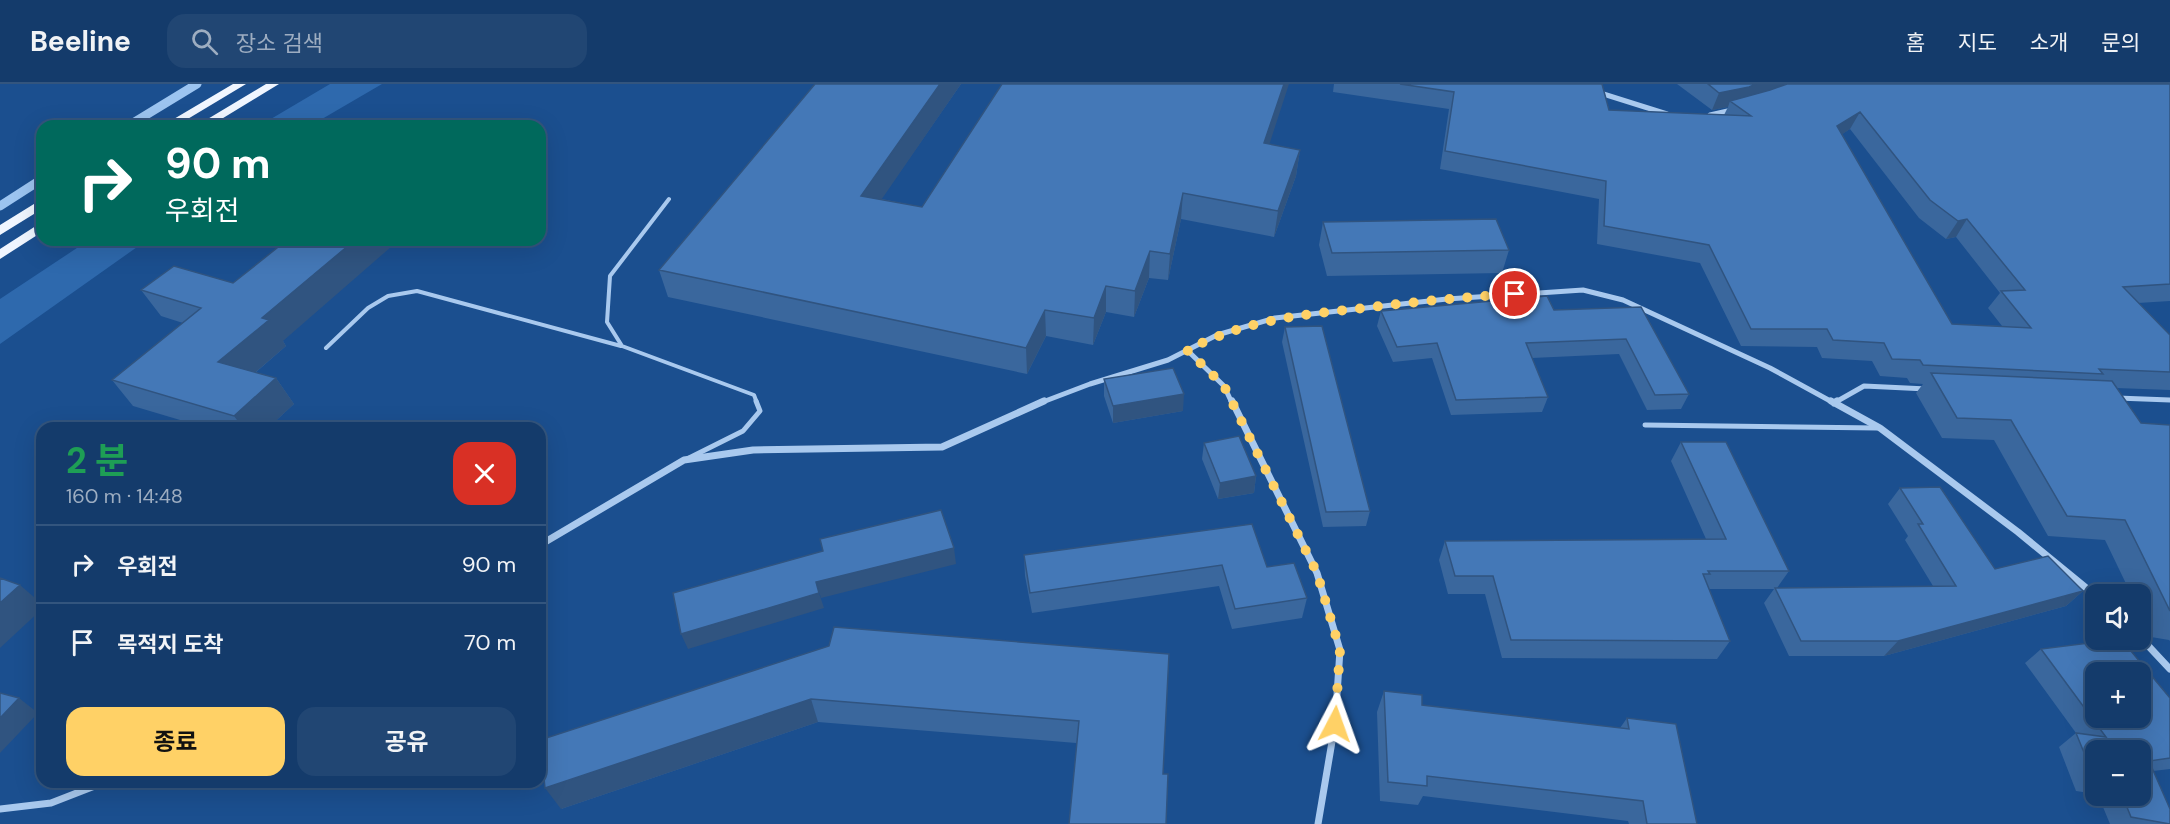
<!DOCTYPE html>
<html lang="ko">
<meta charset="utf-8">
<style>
:root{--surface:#143b6b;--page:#214673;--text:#f1f3f6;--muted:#9dadc1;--line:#33557e;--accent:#ffd166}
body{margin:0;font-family:"DM Sans","Noto Sans KR",sans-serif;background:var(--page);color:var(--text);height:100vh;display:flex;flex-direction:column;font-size:22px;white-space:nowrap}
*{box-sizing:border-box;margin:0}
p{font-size:20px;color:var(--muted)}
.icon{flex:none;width:33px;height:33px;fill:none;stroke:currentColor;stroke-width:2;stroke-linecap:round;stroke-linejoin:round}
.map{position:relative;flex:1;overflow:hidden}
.panel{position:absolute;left:36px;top:338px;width:510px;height:366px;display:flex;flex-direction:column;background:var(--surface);border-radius:18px;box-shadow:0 6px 24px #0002,0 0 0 2px var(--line)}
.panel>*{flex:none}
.guide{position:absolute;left:36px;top:36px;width:510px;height:126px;border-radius:18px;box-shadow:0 6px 24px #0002,0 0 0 2px var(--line);background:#00695c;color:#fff;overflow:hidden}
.controls{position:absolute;left:2085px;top:500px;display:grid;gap:12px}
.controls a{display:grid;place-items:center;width:66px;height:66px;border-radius:12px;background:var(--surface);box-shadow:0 6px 24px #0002,0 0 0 2px var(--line);font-size:30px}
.pin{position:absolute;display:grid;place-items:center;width:51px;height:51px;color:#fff;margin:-26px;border:3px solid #fff;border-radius:50%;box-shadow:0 2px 6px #0007}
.me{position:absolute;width:66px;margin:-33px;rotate:4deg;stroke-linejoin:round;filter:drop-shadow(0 0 4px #0008)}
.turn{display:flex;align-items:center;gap:21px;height:126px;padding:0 30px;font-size:27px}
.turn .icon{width:78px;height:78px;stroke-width:2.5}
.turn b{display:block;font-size:42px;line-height:51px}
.round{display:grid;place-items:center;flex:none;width:63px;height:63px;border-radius:18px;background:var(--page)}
.overview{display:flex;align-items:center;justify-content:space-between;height:102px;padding:0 30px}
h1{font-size:36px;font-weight:700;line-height:45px;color:#1e9e55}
.button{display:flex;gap:12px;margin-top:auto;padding:12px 30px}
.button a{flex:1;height:69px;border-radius:18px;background:var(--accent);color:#111;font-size:24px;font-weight:700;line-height:69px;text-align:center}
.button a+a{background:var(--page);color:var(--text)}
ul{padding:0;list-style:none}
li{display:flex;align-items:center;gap:18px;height:78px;padding:0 30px;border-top:2px solid var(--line)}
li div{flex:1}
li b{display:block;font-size:22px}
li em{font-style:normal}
header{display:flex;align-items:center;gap:36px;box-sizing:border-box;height:84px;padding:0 30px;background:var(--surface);border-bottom:2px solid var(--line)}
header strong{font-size:28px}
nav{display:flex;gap:33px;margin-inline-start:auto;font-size:21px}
.search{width:420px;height:54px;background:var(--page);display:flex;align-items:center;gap:15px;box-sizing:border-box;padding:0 21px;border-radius:18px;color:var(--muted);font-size:22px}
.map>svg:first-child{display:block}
.green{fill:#2e69ad}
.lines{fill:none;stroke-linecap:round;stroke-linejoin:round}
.stream{stroke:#9cc4f0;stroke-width:9}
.lane-far1{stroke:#a9c9ee;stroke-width:4}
.lane{stroke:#a9c9ee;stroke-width:5}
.street-far1{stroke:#a9c9ee;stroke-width:5}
.street{stroke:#a9c9ee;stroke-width:7}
.primary{fill:#f0f6ff;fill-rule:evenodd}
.wall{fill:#3a679d;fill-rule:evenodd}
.shaded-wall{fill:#305480}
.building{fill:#4478b7;stroke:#305480;stroke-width:1.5;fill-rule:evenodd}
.route{stroke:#ffd166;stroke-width:10;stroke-dasharray:0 18}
</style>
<header>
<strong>Beeline</strong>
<div class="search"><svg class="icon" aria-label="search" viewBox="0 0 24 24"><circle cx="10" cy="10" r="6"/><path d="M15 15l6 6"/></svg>장소 검색</div>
<nav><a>홈</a><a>지도</a><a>소개</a><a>문의</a></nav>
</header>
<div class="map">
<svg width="2170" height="740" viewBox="0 0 2170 740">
<rect width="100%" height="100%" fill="#1b4f8f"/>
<path class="green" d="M 330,0 L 382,0 L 310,42 L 259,42 Z
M 89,156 L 147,156 L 0,260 L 0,215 Z"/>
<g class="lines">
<path class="stream" d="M 128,42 L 197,0
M 0,122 L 42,95"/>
<path class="lane-far1" d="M 669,115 L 610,192 L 607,238 L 622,262 L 754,311 L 757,319
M 326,264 L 368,224 L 388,212 L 417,207 L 621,262"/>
<path class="lane" d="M 1645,341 L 1877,344
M 689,374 L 743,347 L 760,327 L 756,317"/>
<path class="street-far1" d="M 1597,8 L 1667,30
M 1710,31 L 1732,26
M 1187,266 L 1224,302 L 1232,319
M 2117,314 L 2170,316
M 1040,319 L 1090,300 L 1168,276 L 1217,251 L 1275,234 L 1447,215 L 1583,206 L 1623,216 L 1770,284 L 1834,319
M 1834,319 L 1864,302 L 1927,305"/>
<path class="street" d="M 1232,317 L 1317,489 L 1340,566 L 1335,640 L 1318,740
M 1831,317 L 1880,344 L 2018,448 L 2096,512
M 1834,319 L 1837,317
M 540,461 L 684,376 L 753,366 L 942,363 L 1044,317
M 2140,553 L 2170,585
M 0,725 L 51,719 L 105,698"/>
<path class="primary" d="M 233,0 L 246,0 L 176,42 L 162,42 Z
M 266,0 L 279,0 L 210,42 L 196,42 Z
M 42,115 L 42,125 L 0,151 L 0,141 Z
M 42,138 L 42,148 L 0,175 L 0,165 Z"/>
</g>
<path class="wall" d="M 815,0 L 961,0 L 881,115 L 922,123 L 1269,60 L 1300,66 L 1296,92 L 1274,153 L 1181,135 L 1168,196 L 1149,194 L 1134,233 L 1106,228 L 1093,261 L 1046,252 L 1027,290 L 668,213 L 659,186 Z
M 1334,0 L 1602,0 L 1609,26 L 1724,31 L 1728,23 L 1712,26 L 1677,0 L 2170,0 L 2170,217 L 2138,219 L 2170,251 L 2170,306 L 2116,304 L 2141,339 L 2170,341 L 2170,557 L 2169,556 L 2151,553 L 2140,531 L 2140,510 L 2131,510 L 2105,456 L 2048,452 L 1994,356 L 1942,354 L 1916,309 L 1923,300 L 1910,299 L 1907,294 L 1880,292 L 1872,277 L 1822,274 L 1817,263 L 1741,262 L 1700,179 L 1597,160 L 1599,115 L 1440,85 L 1449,25 L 1333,8 ZM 1850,45 L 1919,134 L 1946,155 L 1956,153 L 2000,209 L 1988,224 L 2002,242 L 1952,240 L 1842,50 Z
M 1323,138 L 1509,166 L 1502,189 L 1327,192 L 1319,161 Z
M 174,182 L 283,257 L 286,262 L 255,289 L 276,294 L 294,320 L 268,344 L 207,344 L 133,322 L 112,296 L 183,239 L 161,232 L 141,206 Z
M 1641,223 L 1689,310 L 1681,325 L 1647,326 L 1619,270 L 1532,274 L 1548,313 L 1542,328 L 1451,331 L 1432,274 L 1393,278 L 1377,242 L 1381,227 L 1554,226 Z
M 1285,243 L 1370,427 L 1366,442 L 1323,443 L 1282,258 Z
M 1104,295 L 1183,327 L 1113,339 L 1104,312 Z
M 1681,358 L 1789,487 L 1777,504 L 1933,502 L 1905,456 L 1908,452 L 1888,420 L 1900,404 L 1995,485 L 2083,507 L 2066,522 L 1884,572 L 1789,572 L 1764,519 L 1774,505 L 1709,505 L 1730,557 L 1717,575 L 1502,574 L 1485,510 L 1448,510 L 1439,476 L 1445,457 L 1706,455 L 1671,377 Z
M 1204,359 L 1256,392 L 1254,409 L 1218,415 L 1202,375 Z
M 1024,471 L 1267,483 L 1307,514 L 1302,534 L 1232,545 L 1219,502 L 1032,529 L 1025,492 Z
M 829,562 L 1169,570 L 1163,690 L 1166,740 L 1076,659 L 818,638 L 561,725 Z
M 2041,565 L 2170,614 L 2170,685 L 2153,687 L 2170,740 L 2110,740 L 2098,711 L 2140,711 L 2096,666 L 2096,710 L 2076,707 L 2059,663 L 2076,649 L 2025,579 Z
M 1384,607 L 1422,621 L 1620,644 L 1627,634 L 1697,740 L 1629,740 L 1628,737 L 1423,712 L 1418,721 L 1380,717 L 1377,628 Z"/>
<path class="shaded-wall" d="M 940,0 L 961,0 L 866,138 L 861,112 Z
M 1284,0 L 1289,0 L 1261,86 L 1264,59 Z
M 1756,0 L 1797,0 L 1730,17 L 1728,23 L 1712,26 L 1719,9 Z
M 1860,28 L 1850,45 L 1828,60 L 1837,42 Z
M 1300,66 L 1296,92 L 1274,153 L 1278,127 Z
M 1183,109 L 1181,135 L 1168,196 L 1170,170 Z
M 1967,135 L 1956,153 L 1946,155 L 1958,137 Z
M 355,156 L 399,156 L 283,257 L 286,262 L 237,304 L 218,278 L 262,234 Z
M 1150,167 L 1149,194 L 1134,233 L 1135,207 Z
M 1106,202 L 1106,228 L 1093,261 L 1094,234 Z
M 1045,226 L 1046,252 L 1027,290 L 1026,264 Z
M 276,294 L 294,320 L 268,344 L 243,344 L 234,332 Z
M 1184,310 L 1183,327 L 1113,339 L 1113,322 Z
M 1256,392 L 1254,409 L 1218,415 L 1220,399 Z
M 954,464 L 956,480 L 821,514 L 816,498 Z
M 20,501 L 42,520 L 42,525 L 0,564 L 0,519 Z
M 2083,507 L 2066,522 L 1884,572 L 1898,557 Z
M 819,509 L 824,524 L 688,565 L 681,550 Z
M 19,614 L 38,629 L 0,669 L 0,634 Z
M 811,615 L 818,638 L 561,725 L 545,704 Z"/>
<path class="building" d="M 815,0 L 940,0 L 861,112 L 922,123 L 1002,0 L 1284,0 L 1264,59 L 1300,66 L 1278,127 L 1183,109 L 1170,170 L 1150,167 L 1135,207 L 1106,202 L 1094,234 L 1045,226 L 1026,264 L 659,186 Z
M 1400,0 L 1602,0 L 1609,26 L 1751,32 L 1730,17 L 1770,6 L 1787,0 L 2170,0 L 2170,200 L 2123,203 L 2170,251 L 2170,288 L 2099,285 L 2103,290 L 1923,281 L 1920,276 L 1892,275 L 1884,259 L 1833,256 L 1827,245 L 1751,245 L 1709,161 L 1604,142 L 1606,97 L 1445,67 L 1454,8 ZM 1860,28 L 1930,116 L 1958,137 L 1967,135 L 2025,206 L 2001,207 L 2031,244 L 1952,240 L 1837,42 Z
M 1708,0 L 1756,0 L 1749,3 L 1719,9 Z
M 1496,135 L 1509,166 L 1332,169 L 1323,138 Z
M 287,156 L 355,156 L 262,234 L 269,236 L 218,278 L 276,294 L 234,332 L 112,296 L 201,224 L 141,206 L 174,182 L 233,199 Z
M 1547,212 L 1554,226 L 1641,223 L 1689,310 L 1655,311 L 1626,255 L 1526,259 L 1548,313 L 1456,316 L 1437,259 L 1397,263 L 1381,227 Z
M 1322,242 L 1370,427 L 1326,428 L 1285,243 Z
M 1173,284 L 1184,310 L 1113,322 L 1104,295 Z
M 1931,289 L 2112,297 L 2141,339 L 2170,341 L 2170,527 L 2125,436 L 2067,432 L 2011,336 L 1957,334 Z
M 325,337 L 348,344 L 318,344 Z
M 1239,352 L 1256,392 L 1220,399 L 1204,359 Z
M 1681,358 L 1726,358 L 1789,487 L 1708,487 L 1710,490 L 1703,490 L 1730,557 L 1511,556 L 1493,492 L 1455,492 L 1445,457 L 1726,455 Z
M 1940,403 L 1995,485 L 2048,472 L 2083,507 L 1898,557 L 1801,557 L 1775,504 L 1956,502 L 1918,440 L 1923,440 L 1900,404 Z
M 941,426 L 954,464 L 816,498 L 819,509 L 681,550 L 673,509 L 823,467 L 820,455 Z
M 1252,440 L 1267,483 L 1294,479 L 1307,514 L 1235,525 L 1222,481 L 1030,509 L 1024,471 Z
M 0,494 L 20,501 L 0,519 Z
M 834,543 L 1169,570 L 1163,690 L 1168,690 L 1166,740 L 1069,740 L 1079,637 L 811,615 L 545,704 L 540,656 L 829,562 Z
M 2121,555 L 2170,614 L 2170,674 L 2149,677 L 2170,725 L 2170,740 L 2131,733 L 2122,711 L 2140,711 L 2140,666 L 2096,666 L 2096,694 L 2094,693 L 2076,649 L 2106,653 L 2041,565 ZM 2096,588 L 2140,588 L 2140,633 L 2096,633 Z
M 1384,607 L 1422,611 L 1422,621 L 1629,645 L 1627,634 L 1676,640 L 1697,740 L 1647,740 L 1643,717 L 1427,692 L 1427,702 L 1388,698 Z
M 0,609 L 19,614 L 0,634 Z"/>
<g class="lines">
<path class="route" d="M 1335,640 L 1340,566 L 1317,489 L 1224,302 L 1187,266 C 1247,236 1299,231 1364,224 C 1414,218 1464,213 1515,210"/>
</g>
</svg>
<div class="controls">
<a><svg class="icon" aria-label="sound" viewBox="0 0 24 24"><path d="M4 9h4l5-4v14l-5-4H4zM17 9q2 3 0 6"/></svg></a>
<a>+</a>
<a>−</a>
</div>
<div class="pin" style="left:1515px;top:210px;background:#d93025"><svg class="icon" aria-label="arrive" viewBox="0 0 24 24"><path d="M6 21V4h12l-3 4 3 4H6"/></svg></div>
<svg class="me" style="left:1335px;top:640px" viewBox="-20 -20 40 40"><path d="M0-17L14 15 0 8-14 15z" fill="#ffd166" stroke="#fff" stroke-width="4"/></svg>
<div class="guide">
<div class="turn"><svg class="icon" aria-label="right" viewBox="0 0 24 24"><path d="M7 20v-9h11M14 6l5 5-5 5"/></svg><div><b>90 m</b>우회전</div></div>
</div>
<section class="panel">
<div class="overview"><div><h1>2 분</h1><p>160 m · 14:48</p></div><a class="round" style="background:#d93025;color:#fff"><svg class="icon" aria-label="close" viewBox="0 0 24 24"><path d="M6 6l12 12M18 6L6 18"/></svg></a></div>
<ul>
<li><svg class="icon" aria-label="right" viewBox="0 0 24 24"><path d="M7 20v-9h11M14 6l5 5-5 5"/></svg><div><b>우회전</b></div><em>90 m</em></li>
<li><svg class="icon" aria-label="arrive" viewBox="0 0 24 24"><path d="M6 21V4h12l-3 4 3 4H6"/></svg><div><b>목적지 도착</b></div><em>70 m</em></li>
</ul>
<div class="button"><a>종료</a><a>공유</a></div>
</section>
</div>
